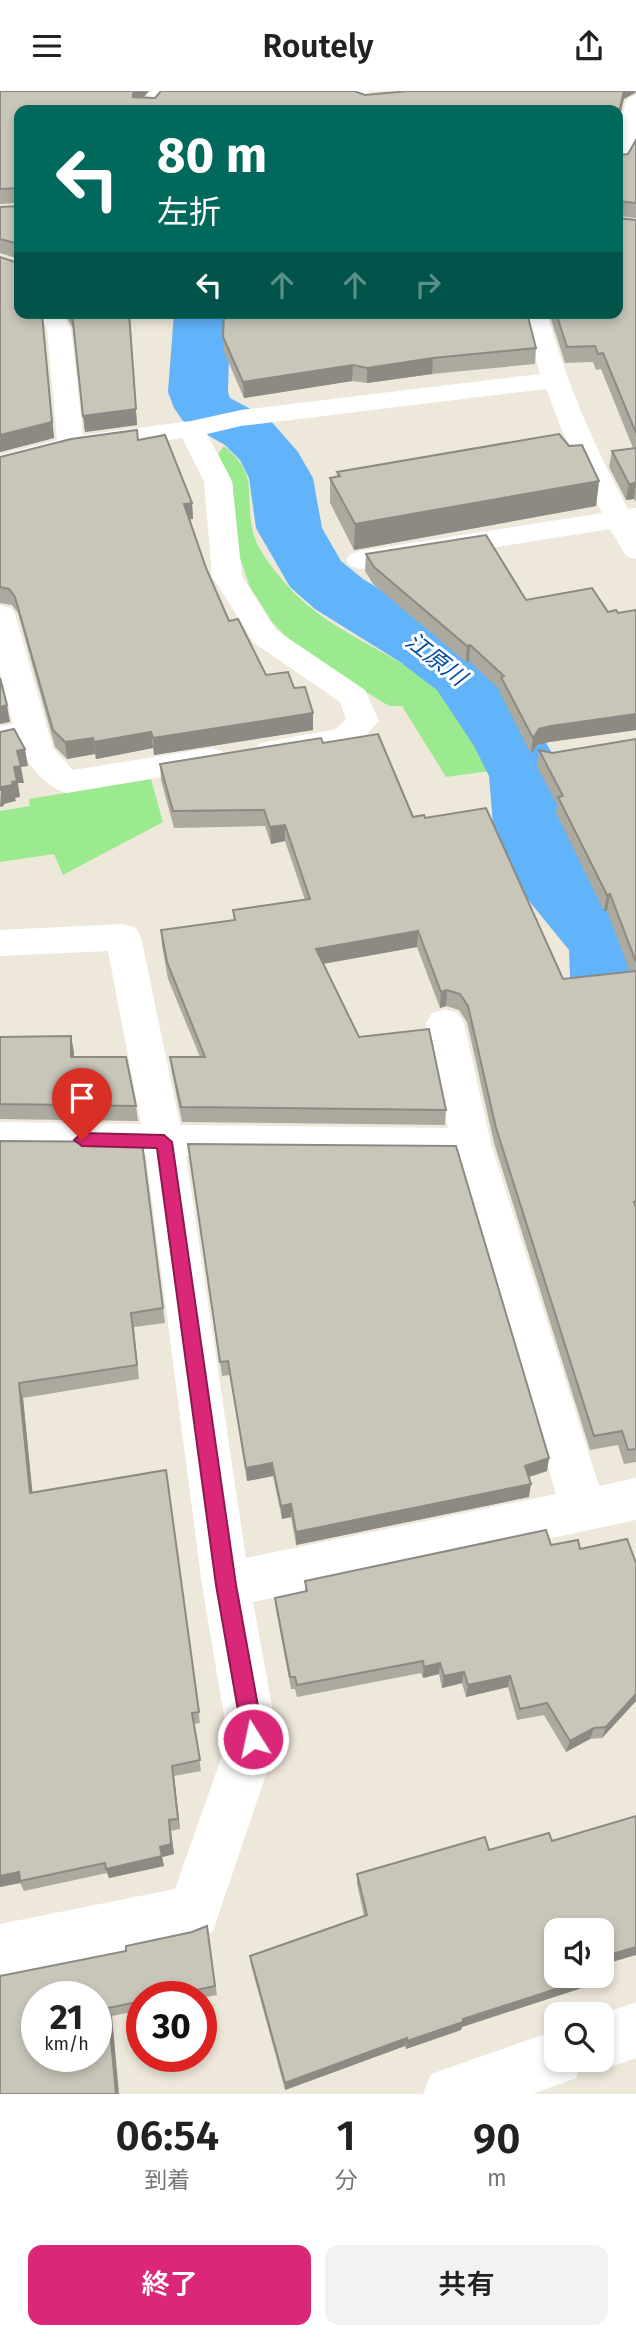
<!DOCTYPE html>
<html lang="ja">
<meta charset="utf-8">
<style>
:root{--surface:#fff;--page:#f2f2f2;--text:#222;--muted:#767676;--accent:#db2777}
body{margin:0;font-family:"Fira Sans","Noto Sans JP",sans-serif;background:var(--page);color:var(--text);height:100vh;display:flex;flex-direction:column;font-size:26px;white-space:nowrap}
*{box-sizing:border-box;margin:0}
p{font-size:23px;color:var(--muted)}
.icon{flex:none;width:38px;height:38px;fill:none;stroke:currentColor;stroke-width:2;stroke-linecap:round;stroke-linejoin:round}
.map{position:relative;height:2003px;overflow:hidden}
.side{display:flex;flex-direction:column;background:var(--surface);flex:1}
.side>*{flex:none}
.banner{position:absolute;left:14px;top:14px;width:609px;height:214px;border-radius:14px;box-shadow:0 4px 10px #0003;background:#00695c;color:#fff;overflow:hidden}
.fabs{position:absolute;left:544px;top:1827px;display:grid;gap:14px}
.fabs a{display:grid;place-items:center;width:70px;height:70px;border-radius:14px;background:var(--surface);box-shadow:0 4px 10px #0003;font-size:35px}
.speed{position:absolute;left:21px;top:1890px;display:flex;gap:14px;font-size:35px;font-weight:700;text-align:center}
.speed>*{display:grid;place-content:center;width:91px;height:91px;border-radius:50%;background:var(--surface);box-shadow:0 4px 10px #0003;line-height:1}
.speed small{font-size:18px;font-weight:400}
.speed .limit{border:10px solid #d22;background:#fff;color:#111}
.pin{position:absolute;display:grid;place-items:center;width:60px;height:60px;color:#fff;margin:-72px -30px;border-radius:50% 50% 50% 0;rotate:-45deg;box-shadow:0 0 7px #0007}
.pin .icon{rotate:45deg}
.me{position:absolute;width:77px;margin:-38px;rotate:350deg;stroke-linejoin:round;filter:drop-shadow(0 0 5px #0008)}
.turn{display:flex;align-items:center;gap:24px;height:147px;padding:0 28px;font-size:32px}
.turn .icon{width:91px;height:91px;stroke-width:2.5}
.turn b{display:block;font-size:49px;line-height:60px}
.lanes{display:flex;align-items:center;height:66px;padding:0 28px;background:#0003;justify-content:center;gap:35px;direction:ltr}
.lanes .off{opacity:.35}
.eta{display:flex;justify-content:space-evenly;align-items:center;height:119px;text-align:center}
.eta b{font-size:42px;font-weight:600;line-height:49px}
.button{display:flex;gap:14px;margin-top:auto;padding:14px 28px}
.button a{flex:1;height:80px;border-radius:14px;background:var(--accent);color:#fff;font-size:28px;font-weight:600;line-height:80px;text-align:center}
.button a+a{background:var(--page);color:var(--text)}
header{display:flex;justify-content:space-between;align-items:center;height:91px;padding:0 28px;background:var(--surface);font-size:32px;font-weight:600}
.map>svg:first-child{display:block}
.green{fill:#9cea90}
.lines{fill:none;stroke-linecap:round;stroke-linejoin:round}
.river{fill:#61b3fa;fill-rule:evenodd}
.minor{fill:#fff;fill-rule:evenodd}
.wall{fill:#aca99f}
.shaded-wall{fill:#8c8a82}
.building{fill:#c8c5b9;stroke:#8c8a82;stroke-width:2;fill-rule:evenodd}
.route{fill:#db2777;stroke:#8e194d;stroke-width:2}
.labels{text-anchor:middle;stroke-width:6;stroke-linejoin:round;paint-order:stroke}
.water-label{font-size:23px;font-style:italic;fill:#004ca6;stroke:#fff}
</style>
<header><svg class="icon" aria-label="menu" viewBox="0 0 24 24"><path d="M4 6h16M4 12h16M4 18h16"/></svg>Routely<svg class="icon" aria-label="share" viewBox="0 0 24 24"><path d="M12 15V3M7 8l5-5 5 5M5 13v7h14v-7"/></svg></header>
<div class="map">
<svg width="636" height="2003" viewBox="0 0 636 2003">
<rect width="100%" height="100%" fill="#ede8d9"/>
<path class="green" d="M 224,355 C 259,385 245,398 252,437 C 256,458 272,476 285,492 C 327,542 394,559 443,602 C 457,615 479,661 490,680 L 446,686 L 402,615 L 389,615 L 300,560 L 272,531 L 250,496 L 240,467 L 233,433 L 233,393 L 218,363 Z
M 151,688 L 163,731 L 63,784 L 54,763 L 0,771 L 0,720 L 30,715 L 29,708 Z"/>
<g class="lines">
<path class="river" d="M 174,222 L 230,222 L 228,301 L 230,307 L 269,328 L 298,361 L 313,387 L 322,437 L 341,470 L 363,488 L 450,541 L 487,567 L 536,634 L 565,685 L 574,755 L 636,827 L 636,990 L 605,981 L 571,913 L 569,859 L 525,805 L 495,757 L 489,685 L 474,655 L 437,599 L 400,571 L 315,518 L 290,496 L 256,437 L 249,387 L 240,369 L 225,354 L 183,330 L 174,317 L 168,301 Z"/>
<path class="minor" d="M 151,0 L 178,0 L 162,10 L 156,19 L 136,19 Z
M 348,0 L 368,0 L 370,3 L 404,0 L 479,0 L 476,4 L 469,6 L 364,16 L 357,14 Z
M 636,4 L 636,55 L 626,75 L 618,76 L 618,42 L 626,10 L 629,6 Z
M 38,222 L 62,222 L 71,238 L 83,344 L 191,330 L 241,319 L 540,283 L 523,222 L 547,222 C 566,291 594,355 628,418 L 636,417 L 636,468 L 626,465 L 610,438 L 360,478 L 350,475 L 346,469 L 350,463 L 360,460 L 602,422 L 564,344 L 546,298 L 241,335 L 207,343 L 232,390 L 242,485 L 276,539 L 365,599 L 379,630 L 357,654 L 271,670 L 260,666 L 255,659 L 260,652 L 336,638 L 346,628 L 340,611 L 254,552 L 212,485 L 204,390 L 182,347 L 72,362 L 0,380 L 0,364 L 57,349 L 47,238 Z
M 0,514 L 11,517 L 15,523 L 53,657 L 73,679 L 211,657 L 222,660 L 227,668 L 222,676 L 66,702 C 46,696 25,672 19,652 L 0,655 L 0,635 L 13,633 L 0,581 Z
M 123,833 L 136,837 L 141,846 L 180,1034 L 448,1037 L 426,932 L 432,922 L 445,918 L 458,922 L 464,932 L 491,1053 L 599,1395 L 636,1387 L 636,1429 L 253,1511 L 278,1648 L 213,1840 L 194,1848 L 0,1887 L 0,1833 L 175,1798 L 228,1648 L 202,1494 L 146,1064 L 0,1063 L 0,1031 L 141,1033 L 108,860 L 0,865 L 0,839 ZM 186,1065 L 456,1068 L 556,1403 L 246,1467 Z
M 636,1911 L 636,1967 L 602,1979 L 582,1971 L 576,1987 L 533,2003 L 423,2003 L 431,1983 L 556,1939 L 556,1969 L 602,1969 L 602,1923 Z"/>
</g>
<path class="wall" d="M 0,0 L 155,7 L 355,1 L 365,4 L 408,0 L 636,0 L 636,2 L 624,8 L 19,19 L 19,222 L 42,223 L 54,347 L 0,361 L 0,166 L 18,172 L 19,168 L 0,162 L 0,116 L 19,115 L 19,112 L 0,113 Z
M 636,49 L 636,127 L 618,125 L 618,127 L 636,129 L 636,411 L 634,408 L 626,409 L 609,376 L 612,360 L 633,357 L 601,278 L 596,279 L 593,271 L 565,272 L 549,222 L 618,222 L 618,62 L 620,64 L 628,63 Z
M 64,222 L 129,222 L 137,334 L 85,341 L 73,237 Z
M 223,246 L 536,257 L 535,273 L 432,283 L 367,292 L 352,290 L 244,307 L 224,261 Z
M 138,349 L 192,412 L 193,428 L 190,428 L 206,477 L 229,530 L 266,584 L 294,597 L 313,622 L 313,639 L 154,664 L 153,657 L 96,668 L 95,663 L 67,668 L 55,656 L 18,522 L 12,514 L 0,512 L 0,366 Z
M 569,355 L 599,390 L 596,415 L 354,459 L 330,412 L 330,387 L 337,385 L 337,381 Z
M 366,463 L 526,509 L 618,522 L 636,519 L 636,639 L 549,651 L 537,654 L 531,663 L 500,602 L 500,599 L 469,570 L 466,571 L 373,493 L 365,480 Z
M 636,648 L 636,1371 L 624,1373 L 618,1354 L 590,1359 L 494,1052 L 467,931 L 459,919 L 446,915 L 440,917 L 417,856 L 323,873 L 359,946 L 446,1019 L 445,1034 L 182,1031 L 172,982 L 170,966 L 200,966 L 168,888 L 162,855 L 161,839 L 234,829 L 233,819 L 305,809 L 285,750 L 271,753 L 265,735 L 174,737 L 161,689 L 160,673 L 323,652 L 413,726 L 425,727 L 563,888 L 630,881 L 607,820 L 604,820 L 556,722 L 557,713 L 537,676 L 539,659 L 552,662 Z
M 0,946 L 74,961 L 74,966 L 136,1015 L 138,1030 L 0,1028 Z
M 0,1050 L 142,1051 L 165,1232 L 134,1236 L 139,1288 L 23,1307 L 32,1402 L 166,1379 L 200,1632 L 194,1633 L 201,1680 L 174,1685 L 180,1738 L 171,1740 L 174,1763 L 162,1766 L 164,1775 L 109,1787 L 107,1782 L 24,1800 L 20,1792 L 0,1796 Z
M 188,1053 L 549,1367 L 547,1380 L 529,1386 L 529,1406 L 296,1454 L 291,1426 L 282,1428 L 273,1385 L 247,1390 L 230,1284 L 222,1285 Z
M 551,1454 L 580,1458 L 636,1472 L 636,1610 L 602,1647 L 590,1648 L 566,1661 L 544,1624 L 517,1629 L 508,1596 L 466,1606 L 462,1592 L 442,1597 L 439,1583 L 423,1587 L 421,1582 L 297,1606 L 295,1598 L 291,1598 L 276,1519 L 275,1507 L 305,1501 L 305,1490 Z
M 489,1759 L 596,1885 L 591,1894 L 462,1936 L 461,1939 L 406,1958 L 405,1955 L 285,1999 L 251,1874 L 250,1865 L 364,1825 L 357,1793 L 357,1783 Z
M 207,1835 L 217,1904 L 201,1907 L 201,1906 L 142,1906 L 142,1919 L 112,1925 L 0,2003 L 126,1860 L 192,1841 Z"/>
<path class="shaded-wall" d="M 135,0 L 149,0 L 134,17 L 133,3 Z
M 624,0 L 635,0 L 635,1 L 624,8 L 618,33 L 618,25 Z
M 129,222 L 137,334 L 85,341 L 83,325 Z
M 42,223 L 54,347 L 0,361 L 0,344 Z
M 433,267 L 432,283 L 367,292 L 367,277 Z
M 353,274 L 352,290 L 244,307 L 243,291 Z
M 599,390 L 596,415 L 354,459 L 355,433 Z
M 636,392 L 634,408 L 626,409 L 629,393 Z
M 192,412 L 193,428 L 185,429 L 184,413 Z
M 470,554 L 469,570 L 466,571 L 467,555 Z
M 7,614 L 10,631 L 0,633 L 0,616 Z
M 313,622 L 313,639 L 154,664 L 153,647 Z
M 636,623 L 636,639 L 549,651 L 537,654 L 531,663 L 533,647 L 539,638 L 551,635 Z
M 151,641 L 153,657 L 96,668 L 94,651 Z
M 93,647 L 95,663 L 67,668 L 65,651 Z
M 25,658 L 28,675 L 21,676 L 24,692 L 18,692 L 20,706 L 15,707 L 16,710 L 4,713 L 4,715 L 0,716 L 1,696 L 12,691 L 17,660 Z
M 285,734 L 285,750 L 271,753 L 270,736 Z
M 610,803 L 607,820 L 604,820 L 607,804 Z
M 418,840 L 417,856 L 316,874 L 316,858 Z
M 447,899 L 446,915 L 440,917 L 441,901 Z
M 71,945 L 74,961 L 74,982 L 71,966 Z
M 19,1292 L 23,1307 L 34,1416 L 30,1402 Z
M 549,1367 L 547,1380 L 523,1388 L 525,1375 Z
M 272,1372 L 273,1385 L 247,1390 L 246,1377 Z
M 531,1393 L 529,1406 L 296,1454 L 296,1441 Z
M 291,1413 L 291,1426 L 282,1428 L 281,1415 Z
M 440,1572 L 439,1583 L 423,1587 L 424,1576 Z
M 464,1581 L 462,1592 L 442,1597 L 444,1585 Z
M 510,1585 L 508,1596 L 466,1606 L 468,1594 Z
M 636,1603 L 636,1610 L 602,1647 L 606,1636 Z
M 594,1637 L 590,1648 L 566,1661 L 570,1650 Z
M 172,1675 L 174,1685 L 180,1738 L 178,1728 Z
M 169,1729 L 171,1740 L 174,1763 L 162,1766 L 164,1775 L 109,1787 L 106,1778 L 160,1756 Z
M 19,1781 L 20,1792 L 0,1796 L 0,1785 Z
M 636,1856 L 636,1864 L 602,1874 L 602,1866 Z
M 596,1885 L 591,1894 L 462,1936 L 461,1939 L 406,1958 L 407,1950 L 463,1928 Z
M 108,1917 L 112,1925 L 119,2003 L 116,2003 Z
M 407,1947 L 405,1955 L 285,1999 L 285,1992 Z"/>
<path class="building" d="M 0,0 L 135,0 L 133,3 L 133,6 L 155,7 L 161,0 L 354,0 L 365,4 L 408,0 L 624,0 L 618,25 L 618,19 L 19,19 L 19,222 L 42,223 L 52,331 L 0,344 L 0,166 L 18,172 L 19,153 L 0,148 L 0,116 L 19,115 L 19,97 L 0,98 Z
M 636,49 L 636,112 L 618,110 L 618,127 L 636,129 L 636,342 L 603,262 L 598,263 L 595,255 L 567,256 L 556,222 L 618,222 L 618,62 L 620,64 L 628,63 Z
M 72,222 L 129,222 L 136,318 L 83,325 Z
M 224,222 L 527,222 L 536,257 L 433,267 L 367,277 L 353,274 L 243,291 L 223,246 Z
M 137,339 L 138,349 L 165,344 L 192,412 L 184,413 L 206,477 L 229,530 L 238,528 L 266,584 L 288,581 L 294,597 L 305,596 L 313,622 L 153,647 L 151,641 L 94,651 L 93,647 L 65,651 L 53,639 L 15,506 L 9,498 L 0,496 L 0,366 L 71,348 Z
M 559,343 L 569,355 L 582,354 L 599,390 L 355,433 L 330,387 L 340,385 L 337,381 Z
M 636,357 L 636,392 L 629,393 L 612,360 Z
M 486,444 L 526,509 L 592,497 L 608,521 L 616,519 L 618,522 L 636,519 L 636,623 L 551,635 L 539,638 L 533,647 L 501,586 L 504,585 L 470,554 L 467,555 L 374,476 L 366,463 Z
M 0,587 L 7,614 L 0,616 Z
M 14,638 L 25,658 L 17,660 L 21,675 L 14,676 L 17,690 L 12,691 L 13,694 L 1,696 L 1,699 L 0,699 L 0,641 Z
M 378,643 L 413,726 L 424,724 L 425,727 L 486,717 L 563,888 L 636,880 L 636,1110 L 634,1111 L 636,1117 L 636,1358 L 628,1359 L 622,1340 L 594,1345 L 496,1037 L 468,915 L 460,903 L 447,899 L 441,901 L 418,840 L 316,858 L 359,946 L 429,938 L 446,1019 L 181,1016 L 170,966 L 205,966 L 167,871 L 161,839 L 235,829 L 233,819 L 310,808 L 285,734 L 270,736 L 264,719 L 173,720 L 160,673 L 321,647 L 323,652 Z
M 636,648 L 636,871 L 610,803 L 607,804 L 558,706 L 563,705 L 539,659 L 552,662 Z
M 71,945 L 71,966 L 126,966 L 136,1015 L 0,1013 L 0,946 Z
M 0,1050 L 142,1051 L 163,1217 L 131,1222 L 137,1274 L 19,1292 L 30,1402 L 166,1379 L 199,1621 L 192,1622 L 200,1669 L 172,1675 L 178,1728 L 169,1729 L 171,1753 L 160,1756 L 162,1765 L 106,1778 L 105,1772 L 20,1790 L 19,1781 L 0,1785 Z
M 188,1053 L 456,1055 L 549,1367 L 525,1375 L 531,1393 L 296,1441 L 291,1413 L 281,1415 L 272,1372 L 246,1377 L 228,1270 L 220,1271 Z
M 546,1439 L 551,1454 L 578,1449 L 580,1458 L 627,1448 L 636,1472 L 636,1603 L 606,1636 L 594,1637 L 570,1650 L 547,1612 L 520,1618 L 510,1585 L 468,1594 L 464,1581 L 444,1585 L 440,1572 L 424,1576 L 423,1570 L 297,1594 L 295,1586 L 290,1586 L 275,1507 L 307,1500 L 305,1490 Z
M 636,1725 L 636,1856 L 602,1866 L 602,1839 L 556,1839 L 556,1885 L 596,1885 L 463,1928 L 463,1931 L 407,1950 L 407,1947 L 285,1992 L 250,1865 L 367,1824 L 357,1783 L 485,1746 L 489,1759 L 549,1742 L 552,1750 Z
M 207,1835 L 215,1895 L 164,1906 L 142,1906 L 142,1910 L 108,1917 L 116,2003 L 0,2003 L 0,1885 L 126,1860 L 126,1855 L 192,1841 ZM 37,1906 L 96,1906 L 96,1965 L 37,1965 Z"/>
<path class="route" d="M 82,1042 L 164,1044 L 172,1051 L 236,1494 L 264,1648 L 261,1655 L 253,1659 L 246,1655 L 243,1648 L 216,1494 L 157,1057 L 82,1055 L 74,1049 Z"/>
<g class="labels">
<g class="water-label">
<text transform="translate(436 568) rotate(38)" y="8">江原川</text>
</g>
</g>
</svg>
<div class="fabs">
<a><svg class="icon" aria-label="sound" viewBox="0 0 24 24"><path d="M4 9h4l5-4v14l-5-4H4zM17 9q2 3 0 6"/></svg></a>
<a><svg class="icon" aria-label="search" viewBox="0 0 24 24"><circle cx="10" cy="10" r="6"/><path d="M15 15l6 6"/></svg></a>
</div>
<div class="speed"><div>21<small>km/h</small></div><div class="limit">30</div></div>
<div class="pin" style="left:82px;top:1049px;background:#d93025"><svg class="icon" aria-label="arrive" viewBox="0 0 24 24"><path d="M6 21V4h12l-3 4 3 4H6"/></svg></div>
<svg class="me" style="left:253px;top:1648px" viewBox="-20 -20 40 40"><circle r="17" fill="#db2777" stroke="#fff" stroke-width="3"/><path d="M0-11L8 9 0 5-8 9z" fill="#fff"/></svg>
<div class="banner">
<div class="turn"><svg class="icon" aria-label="left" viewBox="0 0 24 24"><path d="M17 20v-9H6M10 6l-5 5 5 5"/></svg><div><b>80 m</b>左折</div></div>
<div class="lanes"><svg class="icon" aria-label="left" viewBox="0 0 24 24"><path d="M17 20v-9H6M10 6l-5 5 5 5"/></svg><svg class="icon off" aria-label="ahead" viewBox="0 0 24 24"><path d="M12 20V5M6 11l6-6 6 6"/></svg><svg class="icon off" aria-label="ahead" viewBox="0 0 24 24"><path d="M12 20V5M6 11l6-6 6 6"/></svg><svg class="icon off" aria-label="right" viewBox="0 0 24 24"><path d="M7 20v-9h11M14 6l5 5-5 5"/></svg></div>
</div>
</div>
<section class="side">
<div class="eta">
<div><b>06:54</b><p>到着</p></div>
<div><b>1</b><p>分</p></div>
<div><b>90</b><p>m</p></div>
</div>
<div class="button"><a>終了</a><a>共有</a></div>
</section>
